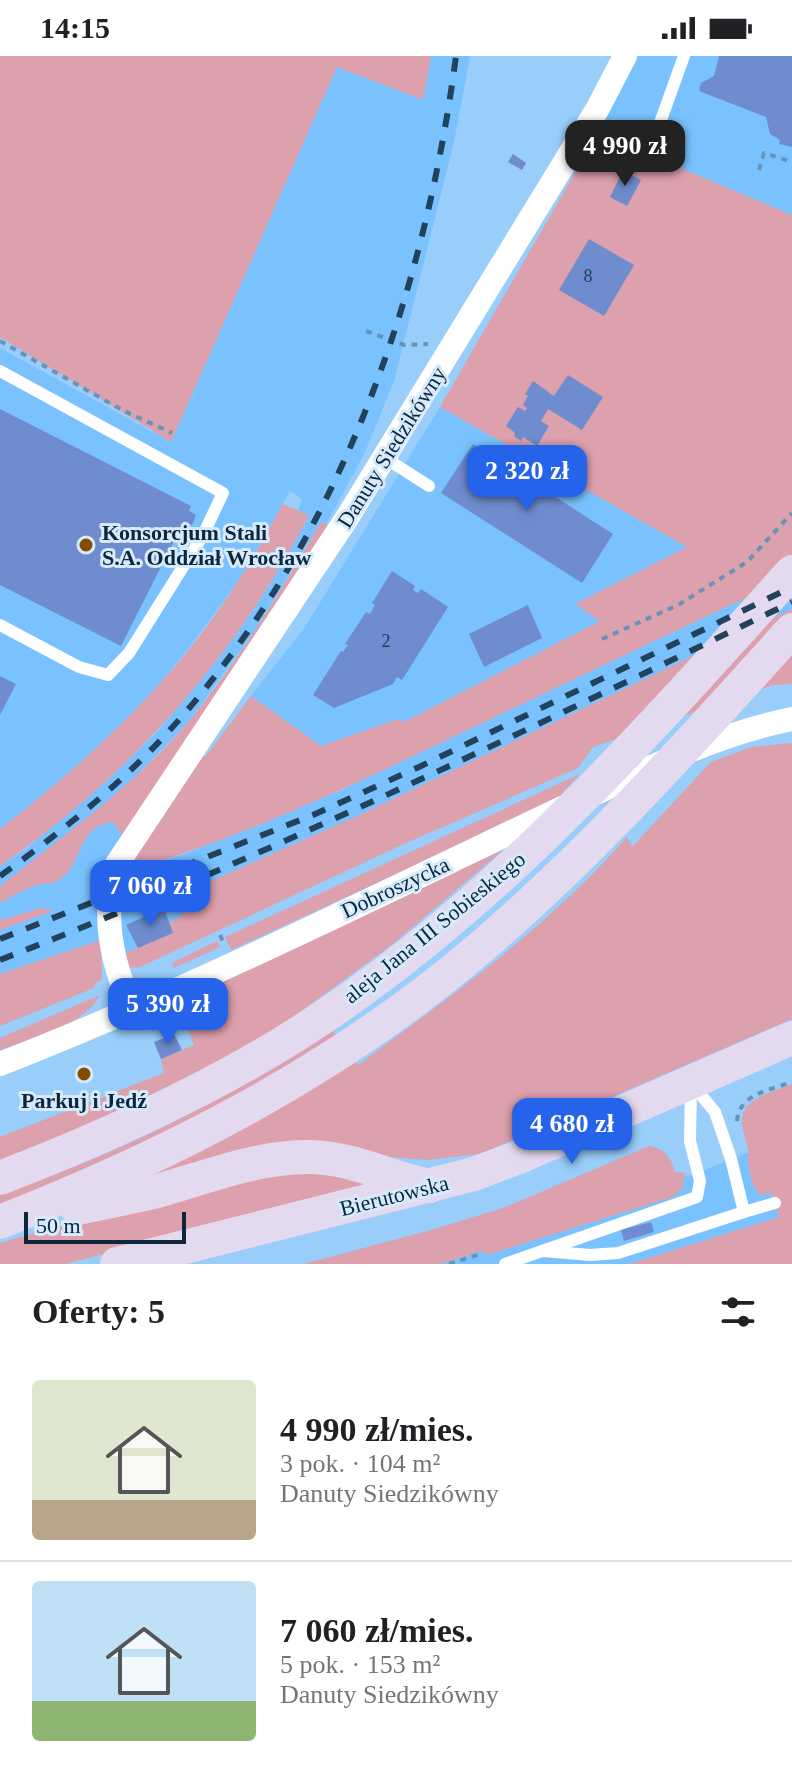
<!DOCTYPE html>
<html lang="pl">
<head>
<meta charset="utf-8">
<style>
	body { margin:0; font-family:"Times New Roman",serif; background:#f2f2f2; color:#202124; height:100vh; display:flex; flex-direction:column; font-size:30px; white-space:nowrap }
	* { box-sizing:border-box; margin:0 }
	p { font-size:26px; color:#757577 }
	.icon { flex:none; width:44px; height:44px; fill:none; stroke:currentColor; stroke-width:2; stroke-linecap:round; stroke-linejoin:round }
	.map { position:relative; height:1208px; overflow:hidden }
	.sheet { display:flex; flex-direction:column; background:#fff; flex:1 }
	.sheet>* { flex:none }
	.scale { position:absolute; left:24px; bottom:20px; width:162px; box-sizing:border-box; padding-left:8px; border:4px solid #0c273d; border-top:0; font-size:22px; line-height:28px; white-space:nowrap; color:#0c273d; -webkit-text-stroke:6px #d6eafb; paint-order:stroke }
	.price { position:absolute; translate:-50% -68px; padding:0 18px; border-radius:16px; background:#2563eb; color:#fff; font-size:26px; line-height:52px; filter:drop-shadow(0 2px 4px #0008) }
	.price::after { content:''; position:absolute; left:50%; top:48px; width:24px; height:18px; margin-left:-12px; background:inherit; clip-path:polygon(0 0,100% 0,50% 100%) }
	.price.active { background:#222; color:#fff }
	ul { padding:0; list-style:none }
	li { display:flex; align-items:center; gap:24px; height:200px; padding:0 32px }
	li+li { border-top:2px solid #e0e0e0 }
	li span { display:grid; place-items:center; flex:none; width:224px; height:160px; border-radius:8px; color:#555 }
	li>.icon { margin-inline-start:auto }
	span .icon { width:96px; height:96px; fill:#fffc; stroke-width:1 }
	li b { font-size:34px }
	h2 { display:flex; justify-content:space-between; align-items:center; height:96px; padding:0 32px; font-size:34px }
	.status { display:flex; justify-content:space-between; align-items:center; height:56px; padding:0 40px; background:#fff; direction:ltr }
	.status svg { height:22px; fill:currentColor }
	.map>svg:first-child { display:block }
	.built { fill:#79c2ff }
	.green { fill:#dda0ad }
	.building { fill:#6e8cce }
	.lines { fill:none; stroke-linecap:round; stroke-linejoin:round }
	.path { stroke:#6893b8; stroke-width:4; stroke-dasharray:6 6; stroke-linecap:butt }
	.lane { stroke:#fff; stroke-width:12 }
	.street { stroke:#fff; stroke-width:24 }
	.secondary { stroke:#e4daf0; stroke-width:34 }
	.rail { stroke:#22415a; stroke-width:6; stroke-dasharray:14 14; stroke-linecap:butt }
	.poi-dot { fill:#854d00; stroke:#d6eafb; stroke-width:3 }
	.labels { text-anchor:middle; stroke-width:6; stroke-linejoin:round; paint-order:stroke }
	.number-label { font-size:18px; fill:#244061 }
	.street-label { font-size:22px; fill:#0c273d; stroke:#d6eafb }
	.poi-label { font-size:22px; font-weight:bold; fill:#0c273d; stroke:#d6eafb; text-anchor:start }
</style>
</head>
<body>
<div class="status"><b>14:15</b><svg viewBox="0 0 49 12"><path d="M0 12V9h3v3zM5 12V6h3v6zM10 12V3h3v9zM15 12V0h3v12zM26 1h20v11H26zM47 4h2v5h-2z"/></svg></div>
<div class="map">
<svg width="792" height="1208" viewBox="0 0 792 1208">
	<rect width="100%" height="100%" fill="#99cdfa"/>
	<!-- built -->
	<g class="built">
		<polygon points="431,0 470,0 454,86 394,325 365,396 326,469 321,466 256,573 189,665 143,713 108,745 125,779 101,884 0,918 0,810 26,793 109,723 158,675 218,603 259,545 309,460 298,455 302,443 290,435 240,523 187,594 149,641 59,728 0,773 0,292 171,386 337,10 423,44"/>
		<polygon points="636,0 792,0 792,159 598,77"/>
		<polygon points="440,351 688,491 575,548 600,565 404,666 398,663 321,691 251,640 305,571"/>
		<polygon points="792,520 792,553 357,760 204,828 183,859 169,867 173,877 123,898 119,884 120,843 125,815 180,800 344,733 668,576"/>
		<polygon points="792,1078 792,1208 375,1208 698,1117"/>
	</g>
	<!-- green -->
	<g class="green">
		<polygon points="0,0 431,0 423,44 337,11 171,386 0,281"/>
		<path d="M598,77L792,159V520C684,571 576,622 468,674C356,727 245,782 125,815L202,700H206L251,640L321,690L398,663L404,666L600,565L575,548L687,491L440,351Z"/>
		<path d="M283,448L309,459C237,599 129,721 0,810V773C93,701 177,622 240,522C256,498 269,472 283,448Z"/>
		<path d="M321,466L331,471L125,779H122L113,766C75,771 84,808 59,824C53,828 42,827 34,830C23,834 11,841 0,847V830C65,778 135,729 189,665C239,604 281,535 321,466Z"/>
		<polygon points="792,553 792,628 773,629 593,691 578,712 406,787 140,911 129,912 123,898 173,877 169,867 183,859 185,848 204,828 357,760"/>
		<path d="M792,687V963L480,1098L427,1104L341,1097L156,1119L157,1116L354,1005L358,1009C453,939 549,870 627,781L632,791L711,706L751,691Z"/>
		<polygon points="580,718 555,745 231,894 225,881"/>
		<polygon points="503,794 394,887 281,970 173,1033 0,1109 0,1081 164,1017 161,1003 194,989 182,956 182,943"/>
		<polygon points="41,852 53,855 0,874 0,864"/>
		<polygon points="101,884 102,924 95,927 94,932 0,970 0,918"/>
		<polygon points="217,885 220,891 174,912 172,907"/>
		<path d="M100,939C84,970 32,982 0,994V982Z"/>
		<path d="M331,973L336,979L198,1064L0,1150V1139C66,1115 131,1089 193,1056C241,1031 286,1001 331,973Z"/>
		<path d="M792,1028V1208H629L779,1161L771,1137L760,1139C750,1128 748,1111 748,1098C749,1090 744,1081 743,1073C736,1043 770,1037 792,1028Z"/>
		<path d="M649,1090C665,1093 671,1101 675,1116L685,1117L682,1133L673,1141L487,1199L482,1195L440,1208H304L431,1174L503,1152Z"/>
		<polygon points="303,1110 379,1127 65,1208 0,1208 0,1187 100,1157"/>
	</g>
	<!-- building -->
	<g class="building">
		<polygon points="719,0 792,0 792,91 779,88 780,84 770,78 766,61 699,35 701,27 714,20"/>
		<polygon points="513,98 526,107 522,114 508,106"/>
		<polygon points="623,115 641,124 627,150 610,141"/>
		<polygon points="589,183 634,209 604,260 559,234"/>
		<polygon points="568,319 603,341 582,374 548,353 541,365 549,370 537,390 523,381 521,385 514,380 515,377 506,370 518,351 525,355 527,352 523,349 528,340 525,338 533,325 554,340"/>
		<polygon points="0,353 191,450 189,455 196,459 192,469 184,465 121,590 0,529"/>
		<polygon points="473,388 613,478 582,527 441,437"/>
		<polygon points="392,515 415,530 413,534 418,537 421,533 448,551 402,624 397,621 393,628 334,652 313,639 341,595 343,596 348,589 345,588 366,556 370,558 375,549 372,547"/>
		<polygon points="528,549 542,582 484,611 469,578"/>
		<polygon points="0,620 16,628 0,659"/>
		<polygon points="164,852 173,877 138,892 126,869"/>
		<polygon points="174,978 182,994 161,1003 154,986"/>
		<polygon points="651,1166 654,1176 624,1185 621,1174"/>
	</g>
	<g class="lines">
		<!-- path -->
		<g class="path">
			<polyline points="759,114 764,97 792,106"/>
			<polyline points="366,275 404,289 428,288"/>
			<polyline points="0,285 124,355 172,377"/>
			<polyline points="602,583 678,549 747,506 792,457"/>
			<polyline points="220,879 224,888"/>
			<path d="M737,1065C739,1038 770,1034 792,1026"/>
			<polyline points="449,1208 480,1198"/>
		</g>
		<!-- lane -->
		<g class="lane">
			<polyline points="657,75 684,0"/>
			<polyline points="0,315 223,437 203,479 129,597 108,619 79,611 0,569"/>
			<polyline points="385,402 429,430"/>
			<polyline points="744,1156 775,1147"/>
			<polyline points="543,1195 590,1199 618,1197 744,1156 731,1103 715,1056 692,1028"/>
			<polyline points="505,1208 697,1141 700,1125 690,1085 691,1029"/>
		</g>
		<!-- street -->
		<g class="street">
			<path d="M596,737C659,707 722,677 792,663"/>
			<path d="M132,952C111,906 101,857 117,808L347,462L598,52L625,0"/>
			<path d="M0,1008C192,933 376,840 562,752"/>
		</g>
		<!-- secondary -->
		<g class="secondary">
			<path d="M0,1122C96,1085 190,1043 278,990C479,868 636,689 792,516"/>
			<path d="M77,1152C105,1146 134,1141 161,1134C210,1120 260,1100 311,1101C354,1102 389,1122 430,1130"/>
			<path d="M0,1166C169,1100 333,1016 473,898C589,800 690,687 792,574"/>
			<polyline points="117,1208 474,1118 519,1101 792,982"/>
		</g>
		<!-- rail -->
		<g class="rail">
			<path d="M0,820C60,777 119,730 169,675C337,490 424,244 456,0"/>
			<polyline points="0,883 313,759 419,711 792,531"/>
			<path d="M0,904C271,799 531,672 792,546"/>
		</g>
	</g>
	<!-- markers -->
	<g class="poi-dot">
		<circle cx="86" cy="489" r="8"/>
		<circle cx="84" cy="1018" r="8"/>
	</g>
	<g class="labels">
		<!-- number labels -->
		<g class="number-label">
			<text x="588" y="226">8</text>
			<text x="386" y="591">2</text>
		</g>
		<!-- street labels -->
		<g class="street-label">
			<text transform="translate(391 391) rotate(-58)" y="8">Danuty Siedzikówny</text>
			<text transform="translate(395 831) rotate(-25)" y="8">Dobroszycka</text>
			<text transform="translate(434 871) rotate(-39)" y="8">aleja Jana III Sobieskiego</text>
			<text transform="translate(394 1139) rotate(-14)" y="8">Bierutowska</text>
		</g>
		<!-- poi labels -->
		<g class="poi-label">
			<text x="102" y="484">Konsorcjum Stali<tspan x="102" dy="25">S.A. Oddział Wrocław</tspan></text>
			<text x="84" y="1052" text-anchor="middle">Parkuj i Jedź</text>
		</g>
	</g>
</svg>
<div class="scale">50 m</div>
<b class="price active" style="left:625px;top:132px">4 990 zł</b>
<b class="price" style="left:527px;top:457px">2 320 zł</b>
<b class="price" style="left:150px;top:872px">7 060 zł</b>
<b class="price" style="left:168px;top:990px">5 390 zł</b>
<b class="price" style="left:572px;top:1110px">4 680 zł</b>
</div>
<section class="sheet">
<h2>Oferty: 5<svg class="icon" aria-label="filters" viewBox="0 0 24 24"><path d="M4 7h16M4 17h16"/><circle cx="9" cy="7" r="2"/><circle cx="15" cy="17" r="2"/></svg></h2>
<ul>
<li><span style="background:linear-gradient(#dfe7d0 75%,#b9a48a 0)"><svg class="icon" aria-label="home" viewBox="0 0 24 24"><path d="M3 11l9-7 9 7M6 9v11h12V9"/></svg></span><div><b>4 990 zł/mies.</b><p>3 pok. · 104 m²</p><p>Danuty Siedzikówny</p></div></li>
<li><span style="background:linear-gradient(#bfe0f5 75%,#8fb573 0)"><svg class="icon" aria-label="home" viewBox="0 0 24 24"><path d="M3 11l9-7 9 7M6 9v11h12V9"/></svg></span><div><b>7 060 zł/mies.</b><p>5 pok. · 153 m²</p><p>Danuty Siedzikówny</p></div></li>
</ul>
</section>
</body>
</html>
